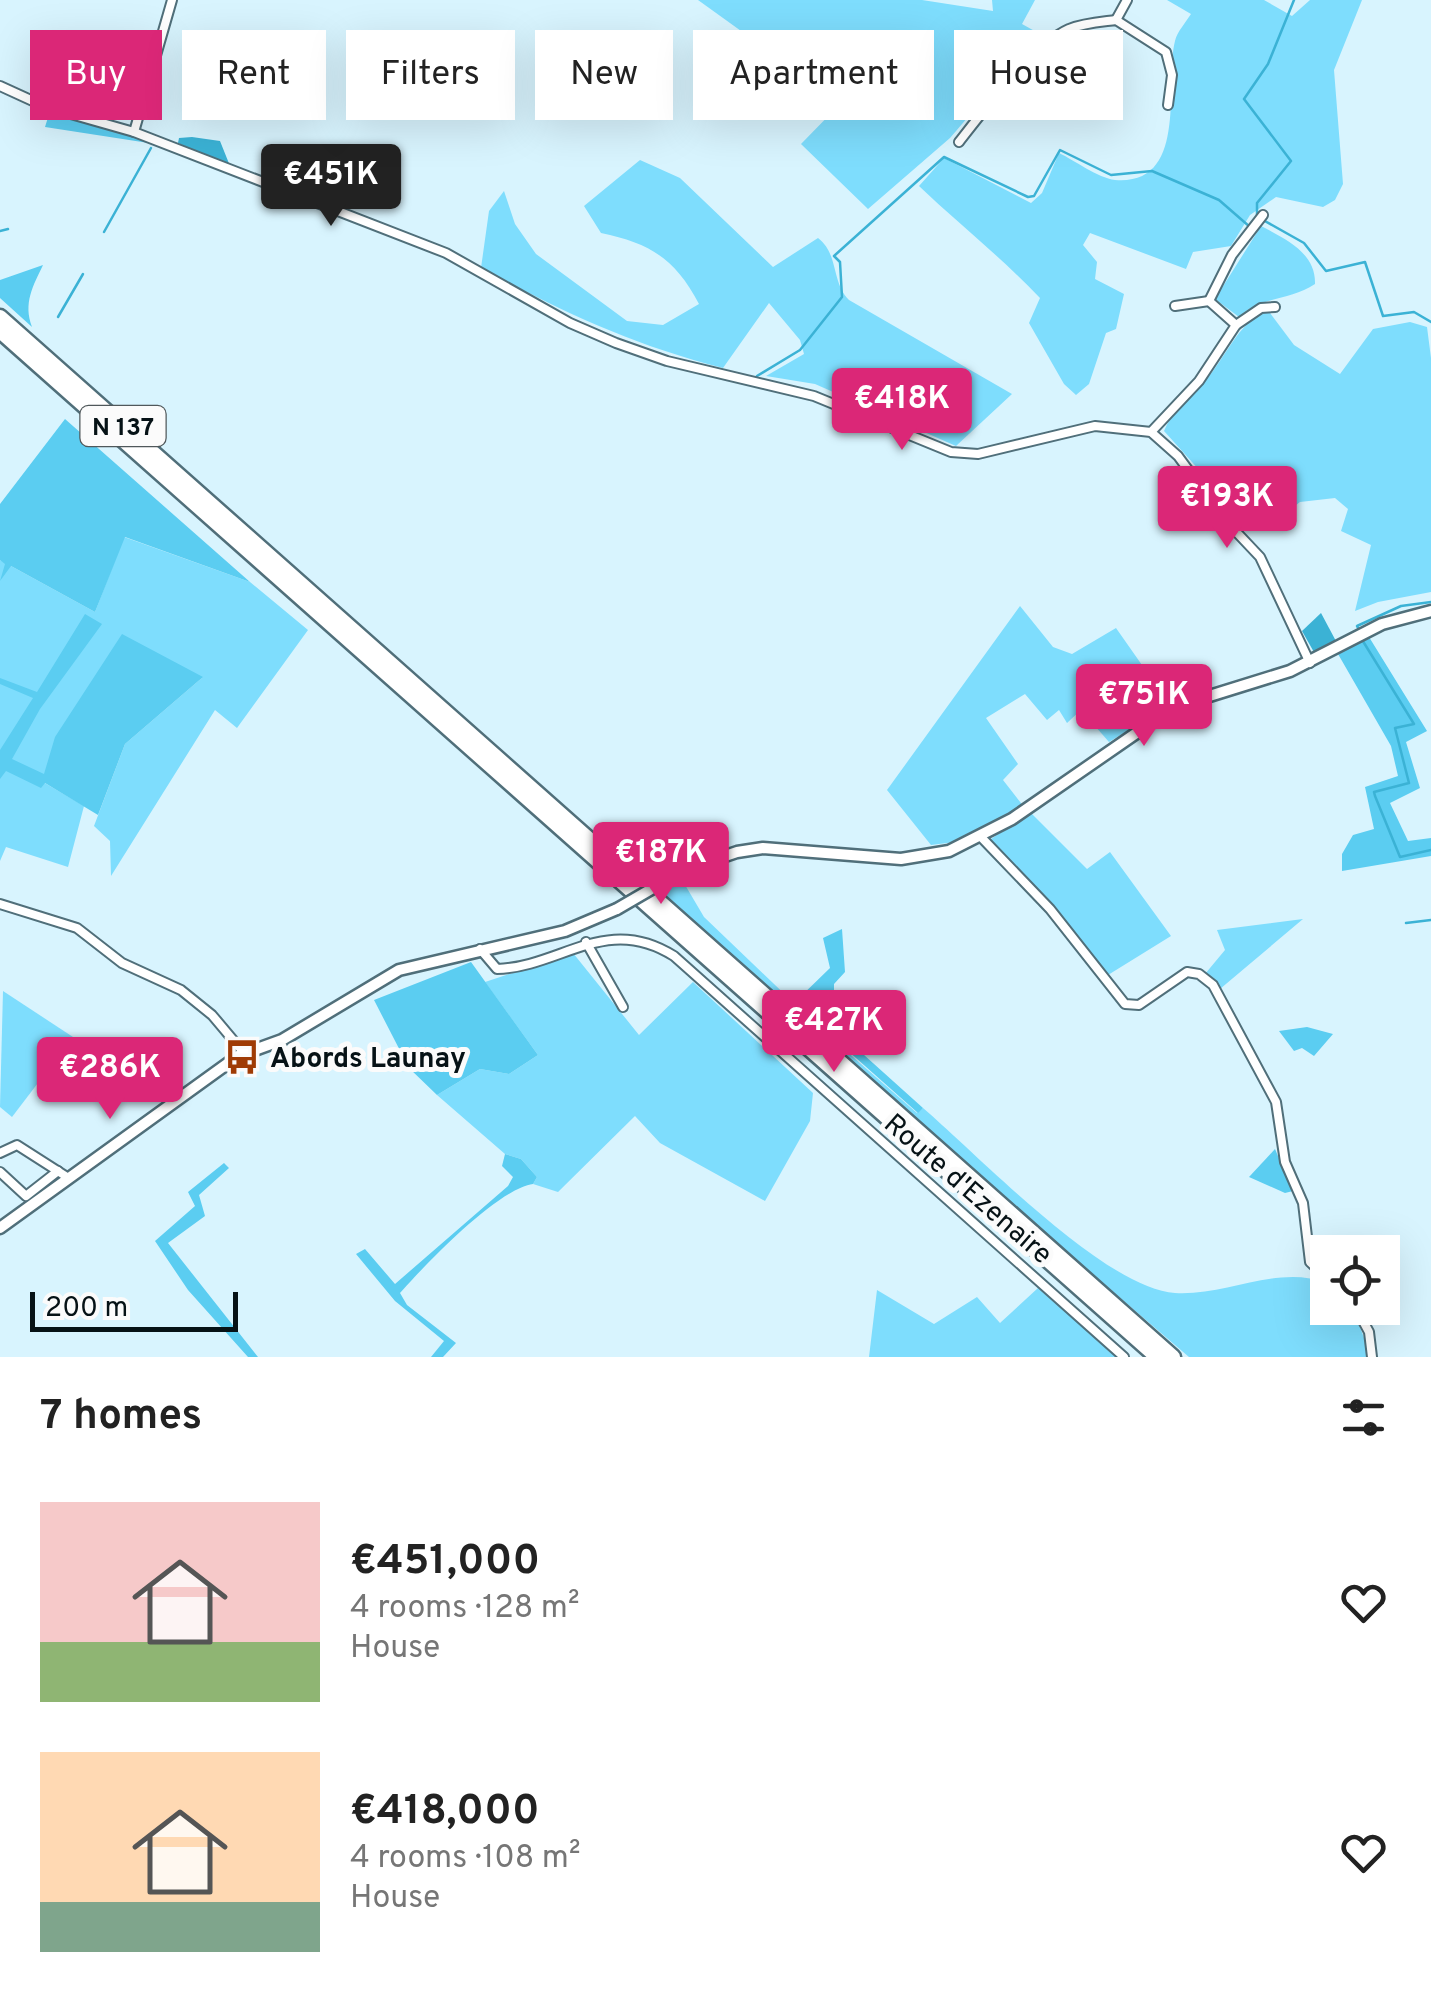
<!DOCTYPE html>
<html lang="en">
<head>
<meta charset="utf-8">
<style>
	body { margin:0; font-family:Overpass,sans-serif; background:#f6f6f6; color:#222; height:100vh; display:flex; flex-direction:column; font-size:38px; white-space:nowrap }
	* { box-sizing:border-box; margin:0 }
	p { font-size:32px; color:#767676 }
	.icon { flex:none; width:55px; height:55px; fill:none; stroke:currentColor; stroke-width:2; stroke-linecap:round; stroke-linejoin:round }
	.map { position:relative; height:1357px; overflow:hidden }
	.details { display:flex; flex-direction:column; background:#fff; flex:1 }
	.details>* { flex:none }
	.hud { position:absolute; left:30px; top:30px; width:1372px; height:90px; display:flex; gap:20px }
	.controls { position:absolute; left:1310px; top:1235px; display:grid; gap:20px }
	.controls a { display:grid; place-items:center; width:90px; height:90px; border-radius:0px; background:#fff; box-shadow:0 10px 40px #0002; font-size:50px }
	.scale { position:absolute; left:30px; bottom:25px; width:208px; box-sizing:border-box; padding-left:10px; border:5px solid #061216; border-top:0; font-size:28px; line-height:35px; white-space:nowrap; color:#061216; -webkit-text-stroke:8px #fbfbfb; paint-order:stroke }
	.price { position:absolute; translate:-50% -85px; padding:0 22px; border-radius:10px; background:#db2777; color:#fff; font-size:32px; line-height:65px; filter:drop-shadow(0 2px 5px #0008) }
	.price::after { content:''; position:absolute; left:50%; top:60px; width:30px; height:22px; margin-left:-15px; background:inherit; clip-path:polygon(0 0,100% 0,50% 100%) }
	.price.on { background:#222; color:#fff }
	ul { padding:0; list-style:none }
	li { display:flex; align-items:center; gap:30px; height:250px; padding:0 40px }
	li span { display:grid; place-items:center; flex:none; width:280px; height:200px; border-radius:0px; color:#555 }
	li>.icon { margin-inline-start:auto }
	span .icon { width:120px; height:120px; fill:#fffc; stroke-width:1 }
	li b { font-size:42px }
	h2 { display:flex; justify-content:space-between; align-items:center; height:120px; padding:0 40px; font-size:42px }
	.tag { padding:0 35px; border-radius:0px; background:#fff; box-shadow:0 10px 40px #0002; font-size:35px; line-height:90px }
	.tag.on { background:#db2777; color:#fff }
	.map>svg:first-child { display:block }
	.green { fill:#7eddfd }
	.forest { fill:#5bcdf1 }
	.water { fill:#3bb2d5 }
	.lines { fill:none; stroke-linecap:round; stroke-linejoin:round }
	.stream { stroke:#3bb2d5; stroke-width:2.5 }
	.minor-casing { stroke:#506f7a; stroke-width:12 }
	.tertiary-casing { stroke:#506f7a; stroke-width:15 }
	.trunk-casing { stroke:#506f7a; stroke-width:19 }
	.minor { stroke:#fff; stroke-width:8 }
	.tertiary { stroke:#fff; stroke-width:10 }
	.trunk { stroke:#fff; stroke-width:14 }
	.tertiary-bridge-casing { stroke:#506f7a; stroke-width:15; stroke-linecap:butt }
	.tertiary-bridge { stroke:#fff; stroke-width:10 }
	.labels { text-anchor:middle; stroke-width:10; stroke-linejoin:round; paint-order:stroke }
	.shield { fill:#fbfbfb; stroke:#50585b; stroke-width:2.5 }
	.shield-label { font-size:25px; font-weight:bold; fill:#061216 }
	.poi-label { font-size:28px; font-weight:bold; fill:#061216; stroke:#fbfbfb; text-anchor:start }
	.street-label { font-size:28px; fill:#061216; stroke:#fbfbfb }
</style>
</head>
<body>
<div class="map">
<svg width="1431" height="1357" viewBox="0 0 1431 1357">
	<rect width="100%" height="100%" fill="#d8f4fe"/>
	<!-- green -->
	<g class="green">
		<polygon points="698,0 922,0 993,11 992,0 1035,0 1022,24 1049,39 993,88 950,138 868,209 801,144 841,103"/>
		<path d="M1167,0H1264L1292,16L1310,0H1362L1334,70L1343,184L1335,200L1323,207L1276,197L1250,215L1231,246L1193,252L1186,269L1090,233L1083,245L1097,262L1095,279L1124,294L1116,329L1106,333L1089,384L1076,395L1064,384L1029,323L1040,298C1001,257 960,225 919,186L944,158L1031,203L1042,193L1059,153C1074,160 1098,178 1115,180C1190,186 1164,82 1175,41C1177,32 1186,22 1191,14Z"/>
		<path d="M640,160L680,178L773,267L818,238C839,254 831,282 849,300L1012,394L956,446L815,384L766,376L804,354L800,340L769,303L723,368C630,344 565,313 481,268L489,211L504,191L515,224L536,254L627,321L663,325L699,304C675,258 649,243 601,233L584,206Z"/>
		<path d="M1261,226C1286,239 1316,253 1315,284C1290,301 1260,296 1239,317L1215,299Z"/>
		<path d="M1267,309L1294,345L1340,374L1373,329L1410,322L1427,327L1431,358V592L1378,602L1355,611L1371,545L1341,531L1348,509L1335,498L1300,502L1273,523L1210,467L1201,472L1164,431C1172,411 1190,397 1205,381C1227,356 1235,327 1267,309Z"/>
		<polygon points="124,537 250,582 308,630 237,728 215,710 111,876 110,841 94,826 125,744 203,677 43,782 84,806 68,867 6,847 0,861 0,560 95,612"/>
		<polygon points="1020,606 1053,647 1072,654 1116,628 1170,705 1109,742 1081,710 1067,723 1059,710 1047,720 1025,694 986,718 1018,764 1003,780 1024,807 955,842 931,845 887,790"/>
		<polygon points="1030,812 1087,869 1110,852 1171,936 1108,975 1055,908 990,846 991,839"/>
		<path d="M681,878L704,917L820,1028L917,1113L923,1108C978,1155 1106,1289 1175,1293C1227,1296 1278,1264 1327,1283L1328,1308H1353L1371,1357H1189L993,1189L660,891Z"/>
		<polygon points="1303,919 1220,989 1205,974 1225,950 1217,930"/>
		<polygon points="573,953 639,1035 693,982 813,1093 810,1121 765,1201 660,1143 635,1116 558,1192 533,1184 537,1177 521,1159 505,1154 437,1095 480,1069 509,1074 538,1055 485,982"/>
		<polygon points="3,991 73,1037 12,1117 0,1107"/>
		<polygon points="1038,1288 1117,1357 869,1357 877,1290 934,1324 977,1297 1000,1323"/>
	</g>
	<!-- forest -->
	<g class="forest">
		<polygon points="50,111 155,144 45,127"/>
		<path d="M43,265C33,286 23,303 32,327L0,298V280Z"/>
		<polygon points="65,419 250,582 125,537 95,612 11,566 0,581 5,564 0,560 0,504"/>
		<polygon points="85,614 102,624 40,709 12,759 44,774 55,737 122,634 203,677 125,744 98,815 45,783 41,788 6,771 0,779 0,750 33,698 0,684 0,678 37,692"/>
		<polygon points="1369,637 1427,731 1406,742 1420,788 1390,803 1408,841 1431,838 1431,856 1342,871 1342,854 1353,835 1374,829 1365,787 1398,776 1391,746 1338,654"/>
		<polygon points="842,929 845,972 834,984 834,1028 923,1108 918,1113 794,1003 830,968 823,938"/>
		<polygon points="471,962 538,1055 509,1074 480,1069 437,1095 409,1068 374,1000"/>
		<polygon points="1307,1027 1333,1034 1314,1056 1302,1048 1294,1051 1279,1031"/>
		<polygon points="1275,1149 1293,1191 1285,1193 1249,1177"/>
		<path d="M505,1154L521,1159L537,1177L533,1184C497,1189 425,1265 400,1293L407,1305L456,1343L443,1357H431L444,1341L395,1301L356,1254L365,1249L395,1284L508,1186L513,1177L502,1166Z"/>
		<polygon points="224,1163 229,1168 199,1195 205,1216 168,1243 258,1357 248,1357 188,1290 155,1241 195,1206 188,1192"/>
	</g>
	<!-- water -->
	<g class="water">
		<polygon points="192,137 220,141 230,166 178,143 179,138"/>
		<polygon points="1321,613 1337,643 1315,654 1302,631"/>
	</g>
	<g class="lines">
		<!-- stream -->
		<g class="stream">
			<polyline points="1257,215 1257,203 1291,161 1244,99 1268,64 1294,0"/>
			<polyline points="1263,220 1304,243 1326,271 1365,262 1383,316 1414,312 1431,322"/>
			<polyline points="0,231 8,229"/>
			<polyline points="104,232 151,148"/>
			<polyline points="58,317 83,274"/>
			<polyline points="757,376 800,350 842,297 840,262 834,256 944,157 1028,197 1034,196 1060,150 1111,175 1152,171 1219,200 1250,227"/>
			<polyline points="1359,630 1357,626 1401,606 1431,602"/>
			<polyline points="1361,638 1414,724 1395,728 1409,783 1374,792 1375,796 1400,857 1431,850"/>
			<polyline points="1406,923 1431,920"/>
		</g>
		<defs>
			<g id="minor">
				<polyline points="1116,20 1127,0"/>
				<polyline points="0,86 46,107 134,132 446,253 570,323 616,343 667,361 814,396 951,452 978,454 1095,426 1151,432 1178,456 1225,520 1260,557 1310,663"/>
				<polyline points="134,132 172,0"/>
				<path d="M959,142C984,110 1033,45 1069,29C1084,23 1101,22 1116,20L1166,52L1172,75L1168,105"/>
				<polyline points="1209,301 1232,255 1263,215"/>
				<polyline points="1175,306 1209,301"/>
				<polyline points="1236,325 1261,308 1275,307"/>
				<polyline points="1151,432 1199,381 1236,325 1209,301"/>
				<polyline points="981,837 1050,909 1125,1004 1139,1005 1187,972 1199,974 1213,985 1276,1102 1285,1162 1303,1203 1310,1262 1328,1279"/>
				<polyline points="0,904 77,928 122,963 181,990 212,1015 244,1053"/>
				<polyline points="586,942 623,1007"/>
				<path d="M480,949L497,969C561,967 606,913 674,956L1124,1357"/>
				<polyline points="0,1153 17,1145 67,1177"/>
				<polyline points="0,1172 26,1196 58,1171"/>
				<polyline points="1356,1308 1369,1332 1372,1357"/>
			</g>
			<g id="tertiary">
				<polyline points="684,870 737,852 763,848 901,859 949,851 1012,819 1174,707 1290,671 1382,624 1431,611"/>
				<polyline points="0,1228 238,1056 282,1040 399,970 565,931 617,909"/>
			</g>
			<g id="trunk">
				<polyline points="0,317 1173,1357"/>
				<polyline points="0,331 1157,1357"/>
			</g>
		</defs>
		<!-- minor casing -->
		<use href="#minor" class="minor-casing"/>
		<!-- tertiary casing -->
		<use href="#tertiary" class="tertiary-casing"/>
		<!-- trunk casing -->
		<use href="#trunk" class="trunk-casing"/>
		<!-- minor -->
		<use href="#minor" class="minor"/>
		<!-- tertiary -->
		<use href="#tertiary" class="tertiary"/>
		<!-- trunk -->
		<use href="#trunk" class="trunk"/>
		<defs>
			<polyline id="tertiary-bridge" points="617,909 684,870"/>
		</defs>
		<!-- tertiary-bridge casing -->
		<use href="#tertiary-bridge" class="tertiary-bridge-casing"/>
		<!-- tertiary-bridge -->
		<use href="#tertiary-bridge" class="tertiary-bridge"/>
	</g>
	<!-- icons -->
	<defs>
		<symbol id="bus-bare" viewBox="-9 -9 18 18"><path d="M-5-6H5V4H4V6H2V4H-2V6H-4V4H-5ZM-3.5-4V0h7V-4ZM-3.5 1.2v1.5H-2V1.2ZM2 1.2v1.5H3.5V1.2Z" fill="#9f3b05" stroke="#fbfbfb" stroke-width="2.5" paint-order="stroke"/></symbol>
	</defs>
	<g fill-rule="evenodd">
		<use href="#bus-bare" x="217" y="1032" width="50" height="50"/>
	</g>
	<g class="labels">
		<!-- shield labels -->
		<rect class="shield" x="80.5" y="406" width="85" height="40" rx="8"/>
		<g class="shield-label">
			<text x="123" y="435">N 137</text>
		</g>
		<!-- poi labels -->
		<g class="poi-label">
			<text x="270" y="1067">Abords Launay</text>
		</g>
		<!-- street labels -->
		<g class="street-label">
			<text transform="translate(969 1188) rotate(41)" y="10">Route d'Ezenaire</text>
		</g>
	</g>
</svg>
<div class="controls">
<a><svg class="icon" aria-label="locate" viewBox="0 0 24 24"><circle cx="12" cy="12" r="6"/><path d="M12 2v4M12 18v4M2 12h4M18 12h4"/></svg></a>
</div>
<div class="scale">200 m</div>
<b class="price on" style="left:331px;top:229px">€451K</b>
<b class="price" style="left:902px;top:453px">€418K</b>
<b class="price" style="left:1227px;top:551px">€193K</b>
<b class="price" style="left:1144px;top:749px">€751K</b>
<b class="price" style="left:661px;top:907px">€187K</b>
<b class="price" style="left:834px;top:1075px">€427K</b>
<b class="price" style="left:110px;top:1122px">€286K</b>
<div class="hud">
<a class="tag on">Buy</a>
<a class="tag">Rent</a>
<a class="tag">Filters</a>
<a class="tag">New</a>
<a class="tag">Apartment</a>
<a class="tag">House</a>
</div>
</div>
<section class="details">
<h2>7 homes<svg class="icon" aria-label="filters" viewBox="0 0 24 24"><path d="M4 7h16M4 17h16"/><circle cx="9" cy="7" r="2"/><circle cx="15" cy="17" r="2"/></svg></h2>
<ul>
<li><span style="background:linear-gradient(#f6c9c9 70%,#8fb573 0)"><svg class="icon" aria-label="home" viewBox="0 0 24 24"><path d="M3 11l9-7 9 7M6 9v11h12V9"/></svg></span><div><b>€451,000</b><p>4 rooms · 128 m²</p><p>House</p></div><svg class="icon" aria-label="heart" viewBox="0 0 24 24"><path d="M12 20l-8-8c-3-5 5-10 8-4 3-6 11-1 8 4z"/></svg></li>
<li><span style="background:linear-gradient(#ffd9b3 75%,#7fa58c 0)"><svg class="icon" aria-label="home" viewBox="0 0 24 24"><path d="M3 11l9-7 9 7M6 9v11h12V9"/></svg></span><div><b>€418,000</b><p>4 rooms · 108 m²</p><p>House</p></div><svg class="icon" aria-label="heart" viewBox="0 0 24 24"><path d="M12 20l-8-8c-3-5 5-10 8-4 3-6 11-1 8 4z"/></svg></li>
</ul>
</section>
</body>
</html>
